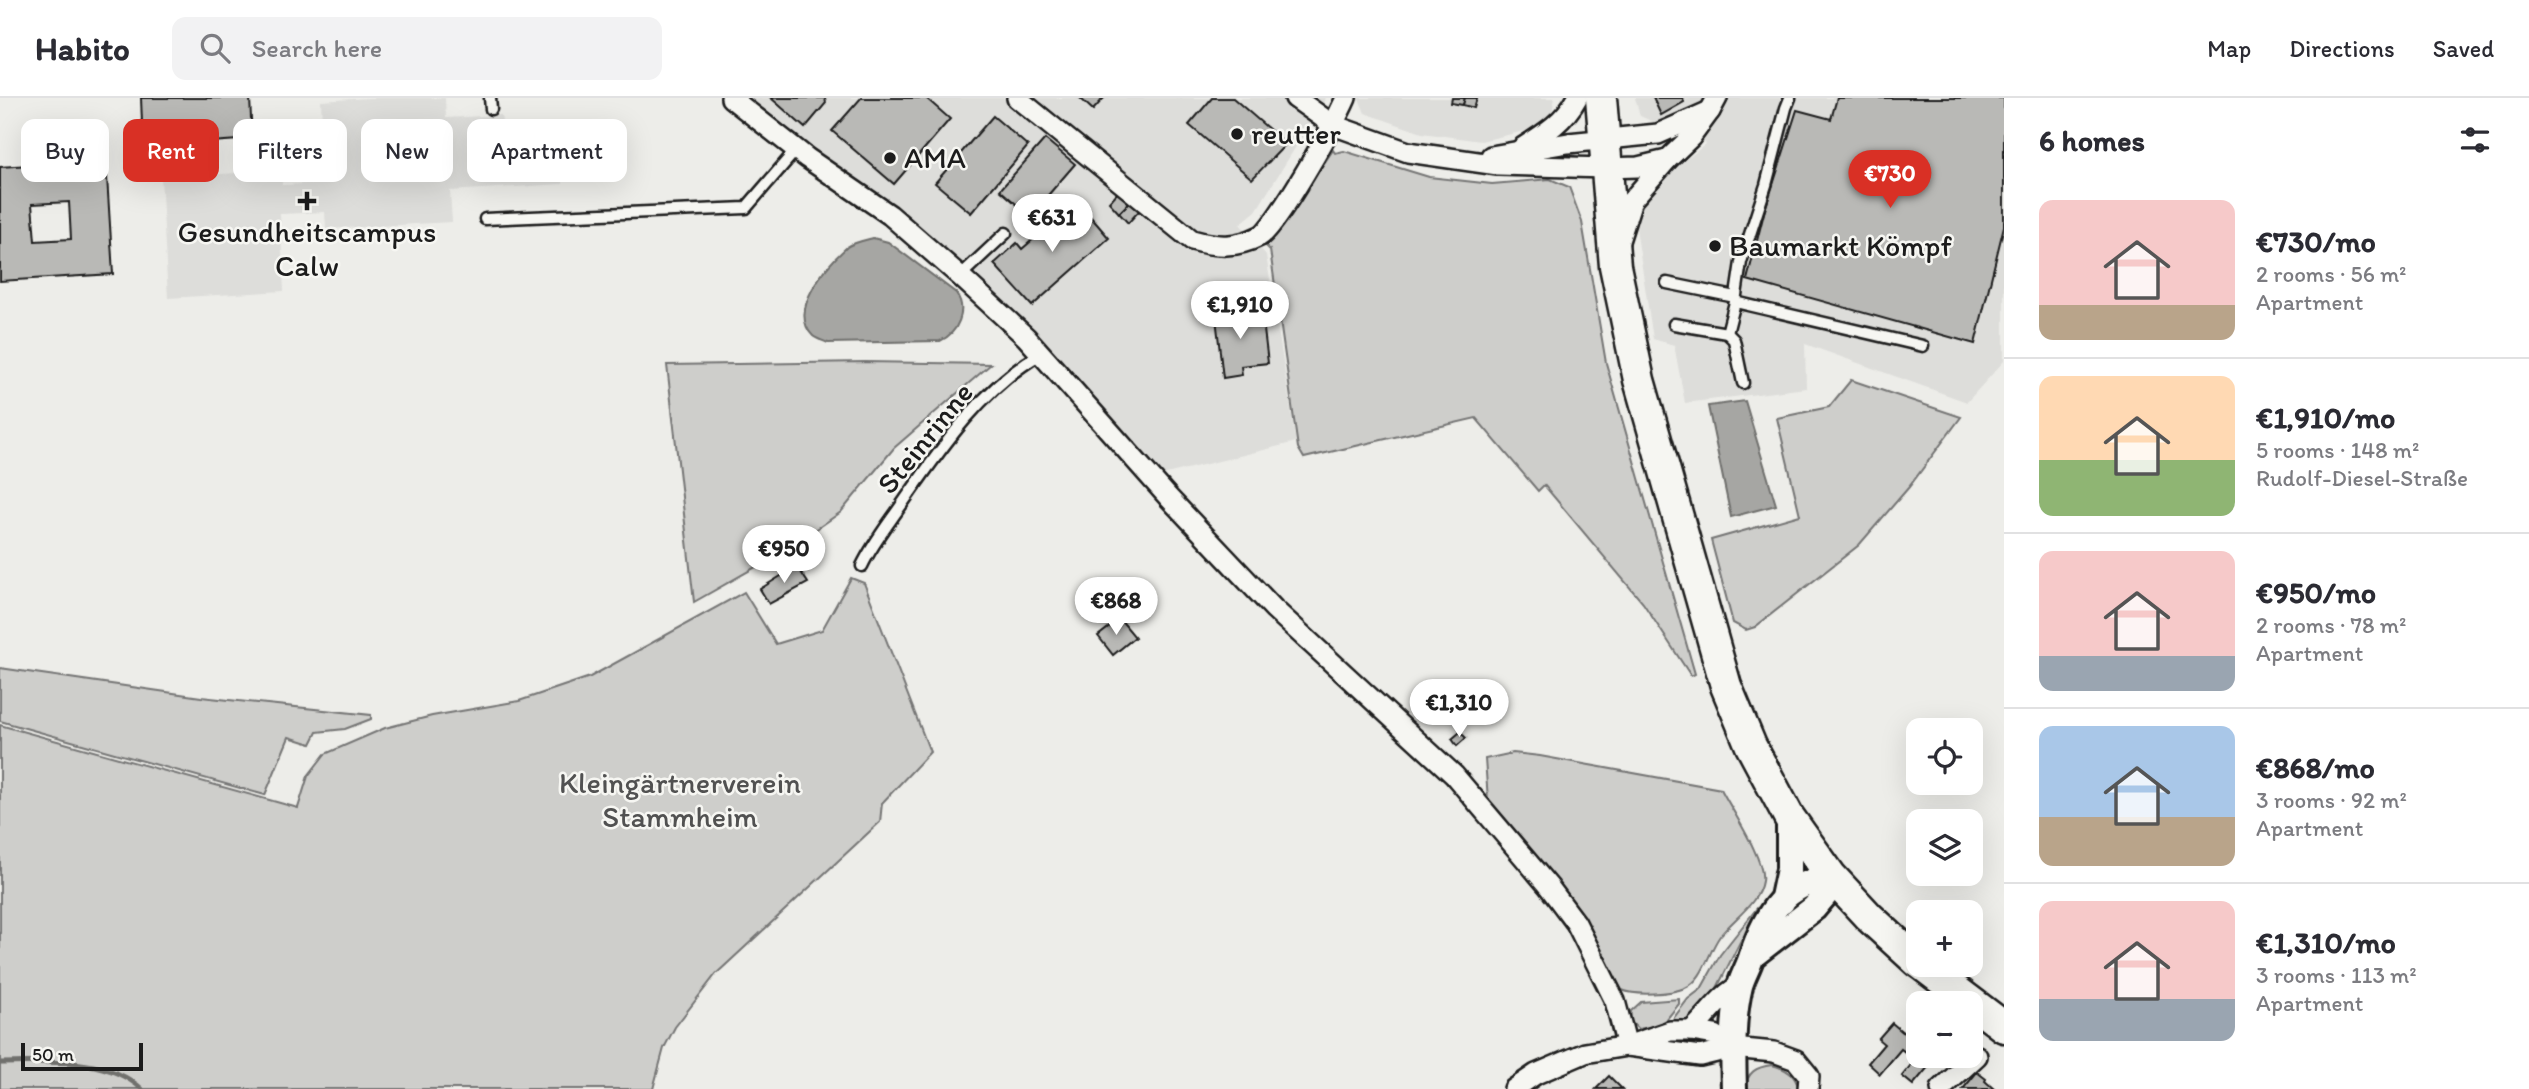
<!DOCTYPE html>
<html lang="en">
<head>
<meta charset="utf-8">
<style>
	body { margin:0; font-family:Itim,sans-serif; background:#f2f2f3; color:#2b2b33; height:100vh; display:flex; flex-direction:column; font-size:26px; white-space:nowrap }
	* { box-sizing:border-box; margin:0 }
	p { font-size:23px; color:#7c7c81 }
	.icon { flex:none; width:38px; height:38px; fill:none; stroke:currentColor; stroke-width:2; stroke-linecap:round; stroke-linejoin:round }
	.map { position:relative; flex:1; overflow:hidden }
	.details { display:flex; flex-direction:column; background:#fff; width:525px }
	.details>* { flex:none }
	.hud { position:absolute; left:21px; top:21px; width:665px; height:63px; display:flex; gap:14px }
	.buttons { position:absolute; left:1906px; top:620px; display:grid; gap:14px }
	.buttons a { display:grid; place-items:center; width:77px; height:77px; border-radius:14px; background:#fff; box-shadow:0 7px 28px #0002; font-size:35px }
	.scale { position:absolute; left:21px; bottom:18px; width:122px; box-sizing:border-box; padding-left:7px; border:4px solid #1c1c1c; border-top:0; font-size:19px; line-height:24px; white-space:nowrap; color:#1c1c1c; -webkit-text-stroke:5px #f6f6f2; paint-order:stroke }
	.price { position:absolute; translate:-50% -60px; padding:0 16px; border-radius:24px; background:#fff; color:#222; font-size:23px; line-height:46px; filter:drop-shadow(0 2px 4px #0008) }
	.price::after { content:''; position:absolute; left:50%; top:42px; width:21px; height:16px; margin-left:-10px; background:inherit; clip-path:polygon(0 0,100% 0,50% 100%) }
	.price.on { background:#d93025; color:#fff }
	ul { padding:0; list-style:none }
	li { display:flex; align-items:center; gap:21px; height:175px; padding:0 35px }
	li+li { border-top:2px solid #e1e1e2 }
	li span { display:grid; place-items:center; flex:none; width:196px; height:140px; border-radius:14px; color:#555 }
	li>.icon { margin-inline-start:auto }
	span .icon { width:84px; height:84px; fill:#fffc; stroke-width:1 }
	li b { font-size:30px }
	h2 { display:flex; justify-content:space-between; align-items:center; height:84px; padding:0 35px; font-size:30px }
	.tag { padding:0 24px; border-radius:14px; background:#fff; box-shadow:0 7px 28px #0002; font-size:24px; line-height:63px }
	.tag.on { background:#d93025; color:#fff }
	header { display:flex; align-items:center; gap:42px; box-sizing:border-box; height:98px; padding:0 35px; background:#fff; border-bottom:2px solid #e1e1e2 }
	header strong { font-size:33px }
	nav { display:flex; gap:38px; margin-inline-start:auto; font-size:24px }
	.search { width:490px; height:63px; background:#f2f2f3; display:flex; align-items:center; gap:18px; box-sizing:border-box; padding:0 24px; border-radius:14px; color:#7c7c81; font-size:26px }
	main { display:flex; flex:1; min-height:0 }
	.map>svg:first-child { display:block }
	.built { fill:#ddddda }
	.green { fill:#cececb; stroke:#757574; stroke-width:2 }
	.water { fill:#a6a6a3; stroke:#6f6f6d; stroke-width:2 }
	.lines { fill:none; stroke-linecap:round; stroke-linejoin:round }
	.stream { stroke:#6f6f6d; stroke-width:5 }
	.building { fill:#b9b9b6; stroke:#1c1c1c; stroke-width:2; fill-rule:evenodd }
	.service-casing { stroke:#1c1c1c; stroke-width:15 }
	.minor-casing { stroke:#1c1c1c; stroke-width:24 }
	.tertiary-casing { stroke:#1c1c1c; stroke-width:30 }
	.primary-casing { stroke:#1c1c1c; stroke-width:35 }
	.service { stroke:#f6f6f2; stroke-width:10 }
	.minor { stroke:#f6f6f2; stroke-width:19 }
	.tertiary { stroke:#f6f6f2; stroke-width:24 }
	.primary { stroke:#f6f6f2; stroke-width:30 }
	.poi-dot { fill:#1c1c1c; stroke:#f6f6f2; stroke-width:2.5 }
	.labels { text-anchor:middle; stroke-width:5; stroke-linejoin:round; paint-order:stroke }
	.poi-label { font-size:30px; fill:#1c1c1c; stroke:#f6f6f2; text-anchor:start }
	.street-label { font-size:30px; fill:#1c1c1c; stroke:#f6f6f2 }
	.park-label { font-size:30px; fill:#515151; stroke:#f6f6f2 }
</style>
</head>
<body>
<header>
<strong>Habito</strong>
<div class="search"><svg class="icon" aria-label="search" viewBox="0 0 24 24"><circle cx="10" cy="10" r="6"/><path d="M15 15l6 6"/></svg>Search here</div>
<nav><a>Map</a><a>Directions</a><a>Saved</a></nav>
</header>
<main>
<div class="map">
<svg width="2004" height="991" viewBox="0 0 2004 991">
	<rect width="100%" height="100%" fill="#edede9"/>
	<filter id="ink" filterUnits="userSpaceOnUse"><feTurbulence type="fractalNoise" baseFrequency=".0143" numOctaves="2"/><feDisplacementMap in="SourceGraphic" scale="14" xChannelSelector="R" yChannelSelector="G"/><feConvolveMatrix kernelMatrix="1 2 1 2 8 2 1 2 1" color-interpolation-filters="sRGB"/></filter>
	<g filter="url(#ink)">
		<!-- built -->
		<g class="built">
			<polygon points="369,0 445,0 446,20 501,17 503,31 541,29 542,60 562,59 563,86 450,93 452,124 326,131 325,114 280,116 284,193 168,200 161,79 281,73 282,87 325,85 321,3"/>
			<polygon points="745,0 1326,0 1256,113 1240,126 1266,157 1296,344 1162,377 1051,254"/>
			<polygon points="1353,0 1555,0 1552,14 1529,32 1481,43 1422,35 1365,15 1360,3"/>
			<polygon points="1635,0 2004,0 2004,263 1967,304 1805,246 1806,290 1685,305 1674,247 1653,241 1636,130 1649,90 1706,46 1678,19 1658,26 1640,18"/>
		</g>
		<!-- green -->
		<g class="green">
			<polygon points="1333,52 1335,55 1344,53 1429,79 1492,86 1550,81 1569,89 1582,124 1606,265 1695,576 1691,578 1643,505 1544,387 1538,393 1476,320 1304,360 1298,350 1270,152 1263,145 1284,124"/>
			<polygon points="865,264 991,266 894,350 841,414 791,449 694,504 667,267"/>
			<polygon points="1851,282 1961,319 1909,389 1859,447 1755,529 1746,532 1733,525 1711,442 1800,417 1777,320 1829,309"/>
			<polygon points="851,480 864,485 930,654 882,705 880,724 716,876 675,929 664,950 653,991 0,991 0,627 298,710 308,678 325,656 385,630 432,618 519,603 590,579 744,494 776,546 822,532"/>
			<polygon points="0,570 201,599 371,617 371,621 345,631 317,634 311,646 289,639 265,697 0,623"/>
			<path d="M1513,655L1540,658L1721,691C1731,711 1766,763 1762,783C1759,805 1733,821 1720,838C1708,854 1704,882 1685,890C1670,896 1636,898 1622,892L1580,821L1488,702L1485,661Z"/>
			<polygon points="1757,810 1760,816 1740,844 1714,896 1687,925 1670,925 1688,901 1701,891 1720,857"/>
			<polygon points="1679,901 1679,906 1662,927 1638,931 1630,923 1631,913 1641,904"/>
			<path d="M1772,967C1787,971 1795,976 1799,991H1745C1747,974 1756,969 1772,967Z"/>
		</g>
		<!-- water -->
		<g class="water">
			<path d="M873,140L888,144L956,195C968,212 958,235 940,243L828,245C824,243 816,241 813,238C787,212 827,167 847,149C854,144 865,142 873,140Z"/>
			<polygon points="1745,303 1776,407 1731,419 1708,308"/>
		</g>
		<g class="lines">
			<!-- stream -->
			<path class="stream" d="M0,965C47,965 104,957 142,991"/>
		</g>
		<!-- building -->
		<g class="building">
			<polygon points="141,0 250,0 252,41 143,49"/>
			<polygon points="771,0 825,0 826,5 805,30"/>
			<polygon points="861,0 926,0 950,21 894,86 832,33"/>
			<polygon points="1080,0 1104,0 1093,12"/>
			<polygon points="1212,0 1233,0 1286,46 1252,81 1189,27"/>
			<polygon points="1452,0 1465,0 1463,7 1451,5"/>
			<polygon points="1465,0 1477,0 1474,10 1463,7"/>
			<polygon points="1653,0 1683,0 1684,4 1661,17"/>
			<polygon points="1837,0 2004,0 2004,128 1975,246 1747,182 1764,115 1797,12 1831,21"/>
			<polygon points="993,18 1028,48 971,115 935,85"/>
			<polygon points="1045,41 1075,66 1030,118 1000,92"/>
			<path d="M106,62L113,176L0,183V69ZM69,104L71,141L35,143L32,106Z"/>
			<polygon points="1119,93 1130,104 1119,115 1109,104"/>
			<polygon points="1077,103 1109,140 1032,208 994,166 1017,145 1022,151"/>
			<polygon points="1130,104 1139,113 1128,125 1119,115"/>
			<polygon points="1233,209 1235,219 1262,215 1268,265 1241,268 1242,277 1223,280 1215,211"/>
			<polygon points="797,468 808,485 769,506 760,491"/>
			<polygon points="1120,521 1135,539 1113,557 1098,538"/>
			<polygon points="1460,634 1466,640 1457,648 1452,641"/>
			<polygon points="1892,925 1918,947 1918,957 1931,957 1935,961 1913,987 1902,978 1915,962 1901,951 1880,976 1868,965 1884,946 1878,941"/>
			<polygon points="1977,974 1986,981 1985,983 1994,991 1963,991"/>
			<polygon points="1609,978 1622,991 1596,991"/>
		</g>
		<g class="lines">
			<defs>
				<g id="service">
					<polyline points="490,0 491,11"/>
					<polyline points="485,121 746,110 796,52"/>
					<polyline points="960,178 1006,135"/>
					<polyline points="1667,185 1735,199"/>
					<polyline points="1735,204 1741,164 1766,87 1786,10 1790,0"/>
					<polyline points="1674,226 1727,235 1735,204 1923,248"/>
					<polyline points="1727,235 1734,242 1743,285"/>
					<path d="M862,468C872,447 886,429 900,409C939,353 981,290 1041,256"/>
				</g>
				<g id="minor">
					<polyline points="731,0 807,60 890,117 960,178 1026,239 1169,400 1274,511 1454,677 1549,789 1576,825 1615,903 1627,948"/>
					<path d="M1017,0L1192,142C1217,149 1236,150 1260,138C1276,130 1337,21 1346,0"/>
					<polyline points="1295,0 1333,27 1408,54 1498,67 1606,70 1638,69 1667,62 1691,39 1710,13 1717,0"/>
					<path d="M1522,50C1544,36 1564,24 1577,0"/>
					<polyline points="1491,58 1568,45 1658,36 1710,13"/>
					<polyline points="1619,143 1632,102 1667,62"/>
					<path d="M1691,933C1708,918 1721,896 1741,887"/>
					<polyline points="1628,948 1700,958 1733,950 1774,954 1796,962 1809,978 1808,991"/>
					<polyline points="1514,991 1536,976 1585,955 1627,948 1670,933 1691,933 1715,937 1733,950"/>
					<polyline points="1941,991 1977,958"/>
				</g>
				<g id="tertiary">
					<polyline points="1782,804 1789,771 1789,719"/>
					<path d="M1734,991C1733,957 1732,921 1740,888C1743,877 1749,868 1752,857C1766,815 1784,787 1831,778L1825,797L1814,810L1752,858"/>
				</g>
				<g id="primary">
					<polyline points="1601,0 1615,168 1639,282 1726,588 1751,648 1789,719 1831,778 1869,819 1918,864"/>
					<polyline points="1921,866 2004,929"/>
				</g>
			</defs>
			<!-- service casing -->
			<use href="#service" class="service-casing"/>
			<!-- minor casing -->
			<use href="#minor" class="minor-casing"/>
			<!-- tertiary casing -->
			<use href="#tertiary" class="tertiary-casing"/>
			<!-- primary casing -->
			<use href="#primary" class="primary-casing"/>
			<!-- service -->
			<use href="#service" class="service"/>
			<!-- minor -->
			<use href="#minor" class="minor"/>
			<!-- tertiary -->
			<use href="#tertiary" class="tertiary"/>
			<!-- primary -->
			<use href="#primary" class="primary"/>
		</g>
	</g>
	<!-- markers -->
	<g class="poi-dot">
		<circle cx="1237" cy="36" r="7"/>
		<circle cx="890" cy="60" r="7"/>
		<path d="M303.5 92.5h7v7h7v7h-7v7h-7v-7h-7v-7h7z"/>
		<circle cx="1715" cy="148" r="7"/>
	</g>
	<g class="labels">
		<!-- poi labels -->
		<g class="poi-label">
			<text x="1251" y="46">reutter</text>
			<text x="904" y="70">AMA</text>
			<text x="307" y="144" text-anchor="middle">Gesundheitscampus<tspan x="307" dy="34">Calw</tspan></text>
			<text x="1729" y="158">Baumarkt Kömpf</text>
		</g>
		<!-- street labels -->
		<g class="street-label">
			<text transform="translate(925 340) rotate(-51)" y="10">Steinrinne</text>
		</g>
		<!-- park labels -->
		<g class="park-label">
			<text x="680" y="695">Kleingärtnerverein<tspan x="680" dy="34">Stammheim</tspan></text>
		</g>
	</g>
</svg>
<div class="buttons">
<a><svg class="icon" aria-label="locate" viewBox="0 0 24 24"><circle cx="12" cy="12" r="6"/><path d="M12 2v4M12 18v4M2 12h4M18 12h4"/></svg></a>
<a><svg class="icon" aria-label="layers" viewBox="0 0 24 24"><path d="M12 4l9 5-9 5-9-5zM3 14l9 5 9-5"/></svg></a>
<a>+</a>
<a>−</a>
</div>
<div class="scale">50 m</div>
<b class="price on" style="left:1890px;top:112px">€730</b>
<b class="price" style="left:1052px;top:156px">€631</b>
<b class="price" style="left:1240px;top:243px">€1,910</b>
<b class="price" style="left:784px;top:487px">€950</b>
<b class="price" style="left:1116px;top:539px">€868</b>
<b class="price" style="left:1459px;top:641px">€1,310</b>
<div class="hud">
<a class="tag">Buy</a>
<a class="tag on">Rent</a>
<a class="tag">Filters</a>
<a class="tag">New</a>
<a class="tag">Apartment</a>
</div>
</div>
<section class="details">
<h2>6 homes<svg class="icon" aria-label="filters" viewBox="0 0 24 24"><path d="M4 7h16M4 17h16"/><circle cx="9" cy="7" r="2"/><circle cx="15" cy="17" r="2"/></svg></h2>
<ul>
<li><span style="background:linear-gradient(#f6c9c9 75%,#b9a48a 0)"><svg class="icon" aria-label="home" viewBox="0 0 24 24"><path d="M3 11l9-7 9 7M6 9v11h12V9"/></svg></span><div><b>€730/mo</b><p>2 rooms · 56 m²</p><p>Apartment</p></div></li>
<li><span style="background:linear-gradient(#ffd9b3 60%,#8fb573 0)"><svg class="icon" aria-label="home" viewBox="0 0 24 24"><path d="M3 11l9-7 9 7M6 9v11h12V9"/></svg></span><div><b>€1,910/mo</b><p>5 rooms · 148 m²</p><p>Rudolf-Diesel-Straße</p></div></li>
<li><span style="background:linear-gradient(#f6c9c9 75%,#9aa5b1 0)"><svg class="icon" aria-label="home" viewBox="0 0 24 24"><path d="M3 11l9-7 9 7M6 9v11h12V9"/></svg></span><div><b>€950/mo</b><p>2 rooms · 78 m²</p><p>Apartment</p></div></li>
<li><span style="background:linear-gradient(#a9c7e8 65%,#b9a48a 0)"><svg class="icon" aria-label="home" viewBox="0 0 24 24"><path d="M3 11l9-7 9 7M6 9v11h12V9"/></svg></span><div><b>€868/mo</b><p>3 rooms · 92 m²</p><p>Apartment</p></div></li>
<li><span style="background:linear-gradient(#f6c9c9 70%,#9aa5b1 0)"><svg class="icon" aria-label="home" viewBox="0 0 24 24"><path d="M3 11l9-7 9 7M6 9v11h12V9"/></svg></span><div><b>€1,310/mo</b><p>3 rooms · 113 m²</p><p>Apartment</p></div></li>
</ul>
</section>
</main>
</body>
</html>
